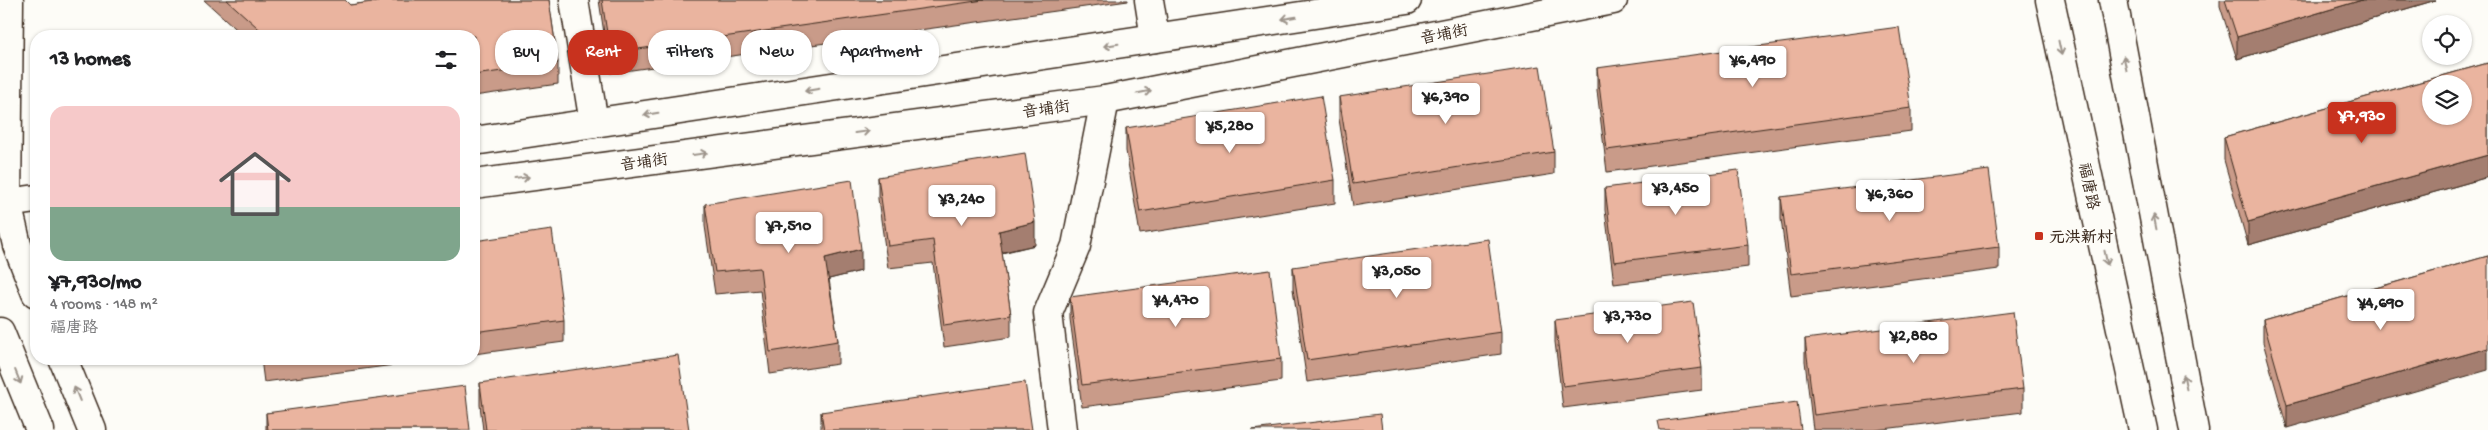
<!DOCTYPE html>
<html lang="en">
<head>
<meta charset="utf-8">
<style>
	body { margin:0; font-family:"Gochi Hand","LXGW WenKai TC",sans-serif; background:#f6f6f6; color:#202124; height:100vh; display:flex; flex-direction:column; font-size:19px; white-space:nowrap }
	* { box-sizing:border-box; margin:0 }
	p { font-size:16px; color:#757577 }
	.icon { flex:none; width:28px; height:28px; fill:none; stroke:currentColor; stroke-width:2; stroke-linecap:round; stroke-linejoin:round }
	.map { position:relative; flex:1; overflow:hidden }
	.side { position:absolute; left:30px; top:30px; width:450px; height:335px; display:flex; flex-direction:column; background:#fff; border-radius:20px; box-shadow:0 1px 4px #0004 }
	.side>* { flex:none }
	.top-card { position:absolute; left:495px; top:30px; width:475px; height:45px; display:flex; gap:10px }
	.buttons { position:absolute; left:2422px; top:15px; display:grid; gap:10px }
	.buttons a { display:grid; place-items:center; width:50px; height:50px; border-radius:50%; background:#fff; box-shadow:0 1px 4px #0004; font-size:25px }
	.price { position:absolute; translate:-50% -42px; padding:0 11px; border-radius:5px; background:#fff; color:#222; font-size:16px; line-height:32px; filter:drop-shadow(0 1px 2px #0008) }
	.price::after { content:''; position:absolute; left:50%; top:30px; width:15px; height:11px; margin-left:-8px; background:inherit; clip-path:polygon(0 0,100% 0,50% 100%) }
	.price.on { background:#c8321e; color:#fff }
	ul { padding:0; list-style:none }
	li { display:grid; align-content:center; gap:10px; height:265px; padding:0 20px }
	li span { display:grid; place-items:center; height:155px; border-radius:15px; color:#555 }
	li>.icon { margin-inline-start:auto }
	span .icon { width:90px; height:90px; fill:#fffc; stroke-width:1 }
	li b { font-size:21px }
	h2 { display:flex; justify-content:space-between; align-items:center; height:60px; padding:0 20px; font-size:21px }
	.chip { padding:0 18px; border-radius:20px; background:#fff; box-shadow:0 1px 4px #0004; font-size:18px; line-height:45px }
	.chip.on { background:#c8321e; color:#fff }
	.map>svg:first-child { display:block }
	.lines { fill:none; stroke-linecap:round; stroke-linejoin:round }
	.street-casing { stroke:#3b2a1e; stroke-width:31 }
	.secondary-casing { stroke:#3b2a1e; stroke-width:31 }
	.street { stroke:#fdfcf7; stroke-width:28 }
	.secondary { stroke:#fdfcf7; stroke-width:28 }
	.wall { fill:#c99b89; stroke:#3b2a1e }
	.shaded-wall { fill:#a47e6f; stroke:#3b2a1e }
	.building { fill:#eab49f; stroke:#3b2a1e; fill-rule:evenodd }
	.oneway { stroke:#9c938a }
	.poi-dot { fill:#c8321e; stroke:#fdfcf7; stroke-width:2 }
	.labels { text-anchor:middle; stroke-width:4.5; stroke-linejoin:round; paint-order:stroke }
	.street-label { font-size:16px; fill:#3b2a1e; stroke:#fdfcf7 }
	.poi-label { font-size:16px; font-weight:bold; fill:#3b2a1e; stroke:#fdfcf7; text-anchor:start }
</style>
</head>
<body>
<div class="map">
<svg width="2488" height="430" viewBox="0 0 2488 430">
	<rect width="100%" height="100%" fill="#fdfcf7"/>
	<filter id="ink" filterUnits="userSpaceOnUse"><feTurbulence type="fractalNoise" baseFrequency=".02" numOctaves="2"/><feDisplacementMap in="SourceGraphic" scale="10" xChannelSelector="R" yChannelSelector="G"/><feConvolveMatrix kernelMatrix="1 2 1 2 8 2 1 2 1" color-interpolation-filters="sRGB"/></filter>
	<g filter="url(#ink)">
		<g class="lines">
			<defs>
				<g id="street">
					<polyline points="574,0 594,123"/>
					<polyline points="1149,0 1155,38"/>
					<polyline points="1062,430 1048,313 1076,246 1105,100"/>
				</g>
				<g id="secondary">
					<polyline points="9,0 7,203 17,245 36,293"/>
					<polyline points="2050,0 2143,430"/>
					<polyline points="2113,0 2194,430"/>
					<polyline points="474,141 1407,0"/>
					<polyline points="474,184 1105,100 1613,0"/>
					<polyline points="0,204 36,199"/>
					<polyline points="0,332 40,430"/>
					<polyline points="63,359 92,430"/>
				</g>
			</defs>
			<!-- street casing -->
			<use href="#street" class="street-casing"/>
			<!-- secondary casing -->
			<use href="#secondary" class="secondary-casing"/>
			<!-- street -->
			<use href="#street" class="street"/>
			<!-- secondary -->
			<use href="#secondary" class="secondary"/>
		</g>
		<!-- wall -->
		<g class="wall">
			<polygon points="204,0 345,0 350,5 386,0 549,0 558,63 558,84 474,96 474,36 244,36"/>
			<polygon points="599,0 1128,0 1128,1 610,73"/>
			<polygon points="2220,0 2436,0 2237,59 2220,6"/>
			<polygon points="2488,63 2488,177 2248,245 2224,160 2224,137"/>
			<polygon points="1597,68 1911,108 1911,131 1607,172 1597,90"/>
			<polygon points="1339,97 1554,152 1554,174 1353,206 1339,119"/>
			<polygon points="1126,128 1335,180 1335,203 1140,234 1126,151"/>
			<polygon points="878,177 1035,245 1002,253 1011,315 1011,337 944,347 933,263 888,268 878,199"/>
			<polygon points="1605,188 1748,245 1748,267 1614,284 1605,210"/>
			<polygon points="1781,197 1999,247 1999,269 1791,296 1781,219"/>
			<polygon points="705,204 861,271 829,279 838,341 838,364 770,374 760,290 715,294 705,226"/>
			<polygon points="474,241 564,320 564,342 474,354"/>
			<polygon points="2488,256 2287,428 2263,342 2263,320"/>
			<polygon points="1293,267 1501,332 1501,354 1307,382 1293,289"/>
			<polygon points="1070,297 1281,359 1281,381 1082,407 1070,319"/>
			<polygon points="1555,320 1702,368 1702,390 1563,408 1555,342"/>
			<polygon points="1805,339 2023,389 2023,412 1875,430 1813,430 1805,361"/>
			<polygon points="261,359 440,359 264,382"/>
			<polygon points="480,383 689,430 483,430 480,405"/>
			<polygon points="821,412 1032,430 821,430"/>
			<polygon points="266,413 470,430 266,430"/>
		</g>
		<!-- shaded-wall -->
		<g class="shaded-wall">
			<polygon points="2362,0 2436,0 2237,59 2237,37"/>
			<polygon points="2488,155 2488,177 2248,245 2248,222"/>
			<polygon points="1035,222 1035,245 999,253 999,231"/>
			<polygon points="861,249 861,271 825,280 825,258"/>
			<polygon points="2488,348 2488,370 2287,428 2287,405"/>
		</g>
		<!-- building -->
		<g class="building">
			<polygon points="227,0 345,0 350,5 386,0 549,0 558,63 474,75 474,36 267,36"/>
			<polygon points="602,0 984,0 610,53"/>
			<polygon points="2225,0 2362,0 2237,37"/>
			<polygon points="1899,27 1911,108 1607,150 1597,68"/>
			<path d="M2488,63V155L2248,222L2224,137ZM2431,84H2464V116H2431Z"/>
			<polygon points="1540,66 1554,152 1353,184 1339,97"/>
			<polygon points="1321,96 1335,180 1140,212 1126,128"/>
			<polygon points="1025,153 1035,222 999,231 1011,315 944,325 933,240 888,246 878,177"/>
			<polygon points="1738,170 1748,245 1614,262 1605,188"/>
			<polygon points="1989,170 1999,247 1791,274 1781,197"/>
			<polygon points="852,180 861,249 825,258 838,341 770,352 760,268 715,272 705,204"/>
			<polygon points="552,230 564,320 474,332 474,241"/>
			<polygon points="1488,239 1501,332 1307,360 1293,267"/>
			<polygon points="2488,256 2488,348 2287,405 2263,320"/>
			<polygon points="1270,270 1281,359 1082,385 1070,297"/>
			<polygon points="1693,302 1702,368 1563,386 1555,320"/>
			<polygon points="2013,312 2023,389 1814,415 1805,339"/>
			<polygon points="678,355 689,430 486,430 480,383"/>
			<polygon points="1025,382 1032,430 824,430 821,412"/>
			<polygon points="465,386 470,430 268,430 266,413"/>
			<polygon points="1797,402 1801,430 1660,430 1658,421"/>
			<polygon points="1380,414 1382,430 1252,430"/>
		</g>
		<!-- one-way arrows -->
		<defs><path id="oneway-shaft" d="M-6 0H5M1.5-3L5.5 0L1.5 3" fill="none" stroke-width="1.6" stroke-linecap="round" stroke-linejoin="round" transform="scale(1.25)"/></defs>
		<g class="oneway">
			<use href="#oneway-shaft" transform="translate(1289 18) rotate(171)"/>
			<use href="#oneway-shaft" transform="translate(1111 45) rotate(171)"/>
			<use href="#oneway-shaft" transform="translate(2060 48) rotate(78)"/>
			<use href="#oneway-shaft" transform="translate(2125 63) rotate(-101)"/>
			<use href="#oneway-shaft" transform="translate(812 90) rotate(171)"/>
			<use href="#oneway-shaft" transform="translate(1144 92) rotate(-11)"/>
			<use href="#oneway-shaft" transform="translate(651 114) rotate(171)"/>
			<use href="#oneway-shaft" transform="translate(862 132) rotate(-8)"/>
			<use href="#oneway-shaft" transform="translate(700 154) rotate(-8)"/>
			<use href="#oneway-shaft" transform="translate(522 178) rotate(-8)"/>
			<use href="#oneway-shaft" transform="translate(2155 222) rotate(-101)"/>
			<use href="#oneway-shaft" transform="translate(2106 258) rotate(78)"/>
			<use href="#oneway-shaft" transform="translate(18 377) rotate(68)"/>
			<use href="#oneway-shaft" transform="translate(2185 382) rotate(-101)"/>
			<use href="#oneway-shaft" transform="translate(77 394) rotate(-112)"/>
		</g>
	</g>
	<!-- markers -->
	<rect class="poi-dot" x="2034" y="231" width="10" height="10" rx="2.5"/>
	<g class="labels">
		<!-- street labels -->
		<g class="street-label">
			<text transform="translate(1444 33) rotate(-11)" y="6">音埔街</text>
			<text transform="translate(1046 108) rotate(-8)" y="6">音埔街</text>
			<text transform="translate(644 161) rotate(-8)" y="6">音埔街</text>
			<text transform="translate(2090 186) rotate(78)" y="6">福唐路</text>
		</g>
		<!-- poi labels -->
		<g class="poi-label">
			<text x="2049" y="242">元洪新村</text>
		</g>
	</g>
</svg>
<div class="buttons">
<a><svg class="icon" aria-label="locate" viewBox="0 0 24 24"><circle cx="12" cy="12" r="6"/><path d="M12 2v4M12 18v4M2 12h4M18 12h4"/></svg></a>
<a><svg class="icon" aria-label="layers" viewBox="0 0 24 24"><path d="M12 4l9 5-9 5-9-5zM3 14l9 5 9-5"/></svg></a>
</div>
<b class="price" style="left:1753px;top:88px">¥6,490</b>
<b class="price" style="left:1446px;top:125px">¥6,390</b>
<b class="price on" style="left:2362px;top:144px">¥7,930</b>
<b class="price" style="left:1230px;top:154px">¥5,280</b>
<b class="price" style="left:1676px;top:216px">¥3,450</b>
<b class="price" style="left:1890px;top:222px">¥6,360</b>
<b class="price" style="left:962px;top:227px">¥3,240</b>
<b class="price" style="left:789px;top:254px">¥7,510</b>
<b class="price" style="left:1397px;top:299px">¥3,050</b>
<b class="price" style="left:1176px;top:328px">¥4,470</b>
<b class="price" style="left:2381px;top:331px">¥4,690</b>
<b class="price" style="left:1628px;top:344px">¥3,730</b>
<b class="price" style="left:1914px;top:364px">¥2,880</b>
<div class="top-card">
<a class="chip">Buy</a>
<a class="chip on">Rent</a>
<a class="chip">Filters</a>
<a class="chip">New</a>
<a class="chip">Apartment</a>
</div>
<section class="side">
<h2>13 homes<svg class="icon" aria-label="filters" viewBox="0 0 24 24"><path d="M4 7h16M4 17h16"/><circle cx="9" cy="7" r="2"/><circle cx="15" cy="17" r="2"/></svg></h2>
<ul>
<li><span style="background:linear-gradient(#f6c9c9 65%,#7fa58c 0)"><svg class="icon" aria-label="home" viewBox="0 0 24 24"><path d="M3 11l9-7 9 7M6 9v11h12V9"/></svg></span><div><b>¥7,930/mo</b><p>4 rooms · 148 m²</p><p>福唐路</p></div></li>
</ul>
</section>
</div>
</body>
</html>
